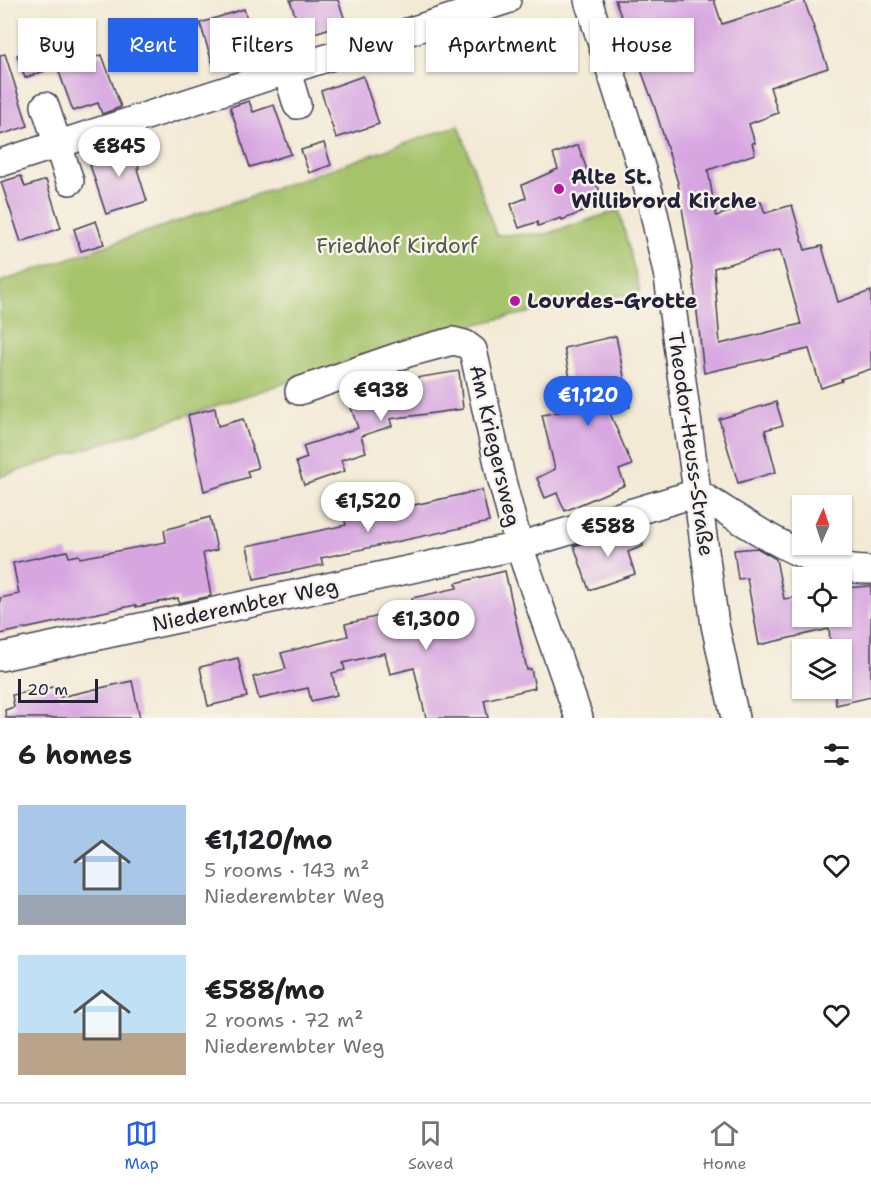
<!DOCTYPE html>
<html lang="en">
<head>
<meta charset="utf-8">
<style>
	body { margin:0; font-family:"Shantell Sans",sans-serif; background:#f6f6f6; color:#202124; height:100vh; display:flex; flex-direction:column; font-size:22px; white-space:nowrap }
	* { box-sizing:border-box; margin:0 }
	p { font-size:20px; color:#757577 }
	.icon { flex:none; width:33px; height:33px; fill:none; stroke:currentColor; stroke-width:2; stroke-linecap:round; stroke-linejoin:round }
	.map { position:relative; height:718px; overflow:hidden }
	.sheet { display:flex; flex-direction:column; background:#fff; flex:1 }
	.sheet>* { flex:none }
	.banner { position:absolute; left:18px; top:18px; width:836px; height:54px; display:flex; gap:12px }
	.needle { width:39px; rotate:3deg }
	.controls { position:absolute; left:792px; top:495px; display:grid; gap:12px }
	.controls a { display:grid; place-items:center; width:60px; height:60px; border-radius:0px; background:#fff; box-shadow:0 2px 4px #0004; font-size:30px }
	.scale { position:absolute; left:18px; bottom:15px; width:80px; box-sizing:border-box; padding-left:6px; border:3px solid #22223b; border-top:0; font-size:16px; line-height:21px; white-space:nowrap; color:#22223b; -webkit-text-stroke:4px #f7f3e8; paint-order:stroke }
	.price { position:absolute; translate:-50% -51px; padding:0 14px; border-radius:21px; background:#fff; color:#222; font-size:20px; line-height:39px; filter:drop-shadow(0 2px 3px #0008) }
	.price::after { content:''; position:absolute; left:50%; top:36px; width:18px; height:14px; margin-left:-9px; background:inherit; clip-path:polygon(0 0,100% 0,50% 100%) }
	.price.current { background:#2563eb; color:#fff }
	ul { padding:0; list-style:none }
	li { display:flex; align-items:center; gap:18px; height:150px; padding:0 18px }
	li span { display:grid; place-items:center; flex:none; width:168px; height:120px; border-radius:0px; color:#555 }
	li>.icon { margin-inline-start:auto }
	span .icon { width:72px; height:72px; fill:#fffc; stroke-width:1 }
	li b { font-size:26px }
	h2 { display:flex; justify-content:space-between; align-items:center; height:72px; padding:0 18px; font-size:26px }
	.chip { padding:0 21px; border-radius:0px; background:#fff; box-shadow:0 2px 4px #0004; font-size:21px; line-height:54px }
	.chip.current { background:#2563eb; color:#fff }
	.tabs { display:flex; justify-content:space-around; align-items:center; height:84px; border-top:2px solid #e0e0e0; background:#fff; font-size:16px; color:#757577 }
	.tabs a { display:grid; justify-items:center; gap:3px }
	.tabs .current { color:#2563eb }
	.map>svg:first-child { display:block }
	.green { fill:#a5c36b; stroke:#647253; stroke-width:1.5 }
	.building { fill:#d7a6e1; fill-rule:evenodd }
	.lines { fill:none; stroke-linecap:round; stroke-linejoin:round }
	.minor-casing { stroke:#414052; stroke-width:30 }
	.minor { stroke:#fff; stroke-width:27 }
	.poi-dot { fill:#b5179e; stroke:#f7f3e8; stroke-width:2 }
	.labels { text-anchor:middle; stroke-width:5; stroke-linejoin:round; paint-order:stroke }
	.poi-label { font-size:21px; font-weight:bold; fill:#22223b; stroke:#f7f3e8; text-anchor:start }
	.park-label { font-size:21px; fill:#505a4c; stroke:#f7f3e8 }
	.street-label { font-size:21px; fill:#22223b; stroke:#f7f3e8 }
</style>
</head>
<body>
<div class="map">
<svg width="871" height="718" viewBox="0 0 871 718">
	<rect width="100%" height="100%" fill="#f7f3e8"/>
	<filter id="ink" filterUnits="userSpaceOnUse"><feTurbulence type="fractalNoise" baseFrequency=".0167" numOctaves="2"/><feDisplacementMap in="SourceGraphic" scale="12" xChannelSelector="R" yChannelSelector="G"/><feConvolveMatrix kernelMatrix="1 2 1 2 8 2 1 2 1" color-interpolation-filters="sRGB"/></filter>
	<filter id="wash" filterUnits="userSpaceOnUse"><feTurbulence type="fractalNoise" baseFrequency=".008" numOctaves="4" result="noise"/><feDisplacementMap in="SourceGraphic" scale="24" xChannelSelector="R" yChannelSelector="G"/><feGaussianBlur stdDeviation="1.35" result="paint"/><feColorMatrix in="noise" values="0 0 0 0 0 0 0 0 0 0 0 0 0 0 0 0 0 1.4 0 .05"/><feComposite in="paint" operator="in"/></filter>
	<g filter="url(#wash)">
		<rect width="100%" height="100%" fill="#f3ead5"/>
		<!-- green -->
		<polygon class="green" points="459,125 496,235 546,234 619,210 640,292 507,317 434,334 0,477 0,282"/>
		<g id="blocks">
			<!-- building -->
			<g class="building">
				<polygon points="290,0 338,0 346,23 302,37"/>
				<path d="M615,0H714L722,24L798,0H804L828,68L770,87L778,113L749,124L755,143H752L755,154L708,170L716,216L761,202L765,213L792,205L805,250L822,246L838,302L871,291V369L841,379L842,381L821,388L809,349L704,373L692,269L678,183L654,105ZM780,250L801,324L720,344L714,268Z"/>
				<polygon points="244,9 257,52 213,65 200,23"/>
				<polygon points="40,48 47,70 25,78 17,55"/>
				<polygon points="5,54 28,126 0,135 0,55"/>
				<polygon points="102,55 121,107 102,114 98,103 73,111 58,69"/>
				<polygon points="363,76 379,124 336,138 321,91"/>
				<polygon points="249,101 253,112 274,105 291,154 250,167 230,107"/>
				<polygon points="131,137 139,168 137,169 147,201 106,214 90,165 112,158 108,147 113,146 113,143"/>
				<polygon points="324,143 331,165 309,173 301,150"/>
				<polygon points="578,145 591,181 599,188 596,203 589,209 562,220 561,218 538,226 537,222 519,228 511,204 526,198 522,185 558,169 553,154"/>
				<polygon points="21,176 25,187 46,180 61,228 21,242 1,182"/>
				<polygon points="96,221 104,244 81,251 74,229"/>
				<polygon points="616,336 630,407 609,411 632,465 619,470 625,485 565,511 557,493 545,498 537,478 555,469 542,415 576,409 564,348"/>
				<polygon points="459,371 463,409 390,419 392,426 361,436 366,452 341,460 345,471 304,485 296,462 307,458 303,446 358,428 351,408 367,403 366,401 416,384 415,378"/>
				<polygon points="776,402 783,425 765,430 776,472 738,483 719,419"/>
				<polygon points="215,408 218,426 243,419 258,468 247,471 249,477 204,491 188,415"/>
				<polygon points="482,490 489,522 321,558 323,565 254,579 247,546 346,525 344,517 413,502 414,505"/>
				<polygon points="210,517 217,550 203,553 211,596 179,603 178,598 136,607 136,605 0,634 0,598 19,594 13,563 67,551 69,557 79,555 80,558 166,542 164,530"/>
				<polygon points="639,527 643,546 628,552 635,574 589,590 574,546"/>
				<polygon points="757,548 776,559 784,599 796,597 800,616 842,616 842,588 871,586 871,697 836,705 834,688 842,688 842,650 831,650 829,629 759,645 747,578 738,579 734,550"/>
				<polygon points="505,571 527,670 531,669 535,688 484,700 488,718 426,718 414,668 390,674 385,653 343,663 345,670 332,673 337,695 311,701 308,688 259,699 253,677 286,669 281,653 348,636 345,624 414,608 412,598 457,588 456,583"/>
				<polygon points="238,658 247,697 208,706 200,667"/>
				<polygon points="132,681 140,718 6,718 5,710 14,707 12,695 58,686 60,697"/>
			</g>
		</g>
	</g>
	<g filter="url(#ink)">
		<use href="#blocks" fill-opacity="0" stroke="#414052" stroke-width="1.5"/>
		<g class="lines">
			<defs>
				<g id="minor">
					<polyline points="588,0 650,195 668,277 715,625 735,718"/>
					<polyline points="277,38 297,105"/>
					<polyline points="45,106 70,181"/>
					<polyline points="0,163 507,0"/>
					<polyline points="299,391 408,353 453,341 465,344 473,350 501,477 519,546 579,718"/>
					<path d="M0,657L519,546L697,493C749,524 809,571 871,570"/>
				</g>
			</defs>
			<!-- minor casing -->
			<use href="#minor" class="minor-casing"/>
			<!-- minor -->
			<use href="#minor" class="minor"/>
		</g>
	</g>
	<!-- markers -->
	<g class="poi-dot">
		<circle cx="559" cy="189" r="6"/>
		<circle cx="515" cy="301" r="6"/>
	</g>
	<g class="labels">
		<!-- poi labels -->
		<g class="poi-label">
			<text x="571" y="184">Alte St.<tspan x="571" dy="24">Willibrord Kirche</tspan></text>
			<text x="527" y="308">Lourdes-Grotte</text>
		</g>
		<!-- park labels -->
		<g class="park-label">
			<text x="397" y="253">Friedhof Kirdorf</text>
		</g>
		<!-- street labels -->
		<g class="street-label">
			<text transform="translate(691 444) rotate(82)" y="7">Theodor-Heuss-Straße</text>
			<text transform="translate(495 446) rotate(77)" y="7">Am Kriegersweg</text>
			<text transform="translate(245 605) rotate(-12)" y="7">Niederembter Weg</text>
		</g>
	</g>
</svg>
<div class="controls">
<a><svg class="needle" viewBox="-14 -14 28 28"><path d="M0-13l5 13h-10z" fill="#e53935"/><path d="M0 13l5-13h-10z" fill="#757577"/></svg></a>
<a><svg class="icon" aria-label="locate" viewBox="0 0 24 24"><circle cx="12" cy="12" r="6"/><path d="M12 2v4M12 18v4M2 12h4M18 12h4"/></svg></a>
<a><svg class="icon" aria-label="layers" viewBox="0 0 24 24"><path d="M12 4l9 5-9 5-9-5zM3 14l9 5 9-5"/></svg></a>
</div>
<div class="scale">20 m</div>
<b class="price" style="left:119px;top:178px">€845</b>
<b class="price" style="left:381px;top:422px">€938</b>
<b class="price current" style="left:588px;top:427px">€1,120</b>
<b class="price" style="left:368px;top:533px">€1,520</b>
<b class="price" style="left:608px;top:558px">€588</b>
<b class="price" style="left:426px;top:651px">€1,300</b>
<div class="banner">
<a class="chip">Buy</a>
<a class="chip current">Rent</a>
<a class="chip">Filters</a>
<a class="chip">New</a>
<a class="chip">Apartment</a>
<a class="chip">House</a>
</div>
</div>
<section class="sheet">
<h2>6 homes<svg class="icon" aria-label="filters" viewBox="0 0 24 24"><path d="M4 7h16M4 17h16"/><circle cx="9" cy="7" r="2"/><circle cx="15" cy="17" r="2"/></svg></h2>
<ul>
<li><span style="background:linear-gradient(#a9c7e8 75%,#9aa5b1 0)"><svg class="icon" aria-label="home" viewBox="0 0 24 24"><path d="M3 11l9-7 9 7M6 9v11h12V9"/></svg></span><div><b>€1,120/mo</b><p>5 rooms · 143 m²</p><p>Niederembter Weg</p></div><svg class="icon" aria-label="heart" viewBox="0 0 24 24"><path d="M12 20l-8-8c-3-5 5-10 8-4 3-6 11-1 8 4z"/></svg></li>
<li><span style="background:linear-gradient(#bfe0f5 65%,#b9a48a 0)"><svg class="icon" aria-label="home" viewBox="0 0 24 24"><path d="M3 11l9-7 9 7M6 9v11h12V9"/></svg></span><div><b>€588/mo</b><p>2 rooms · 72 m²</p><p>Niederembter Weg</p></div><svg class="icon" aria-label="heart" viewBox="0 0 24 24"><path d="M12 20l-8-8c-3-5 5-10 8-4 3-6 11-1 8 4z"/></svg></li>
</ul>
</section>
<nav class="tabs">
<a class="current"><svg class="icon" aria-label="map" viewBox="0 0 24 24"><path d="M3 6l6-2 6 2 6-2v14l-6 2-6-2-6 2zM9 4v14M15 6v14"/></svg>Map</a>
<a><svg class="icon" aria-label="saved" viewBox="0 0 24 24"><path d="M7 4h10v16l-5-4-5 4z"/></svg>Saved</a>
<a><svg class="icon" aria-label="home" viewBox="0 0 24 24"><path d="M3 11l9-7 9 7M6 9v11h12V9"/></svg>Home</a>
</nav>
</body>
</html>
